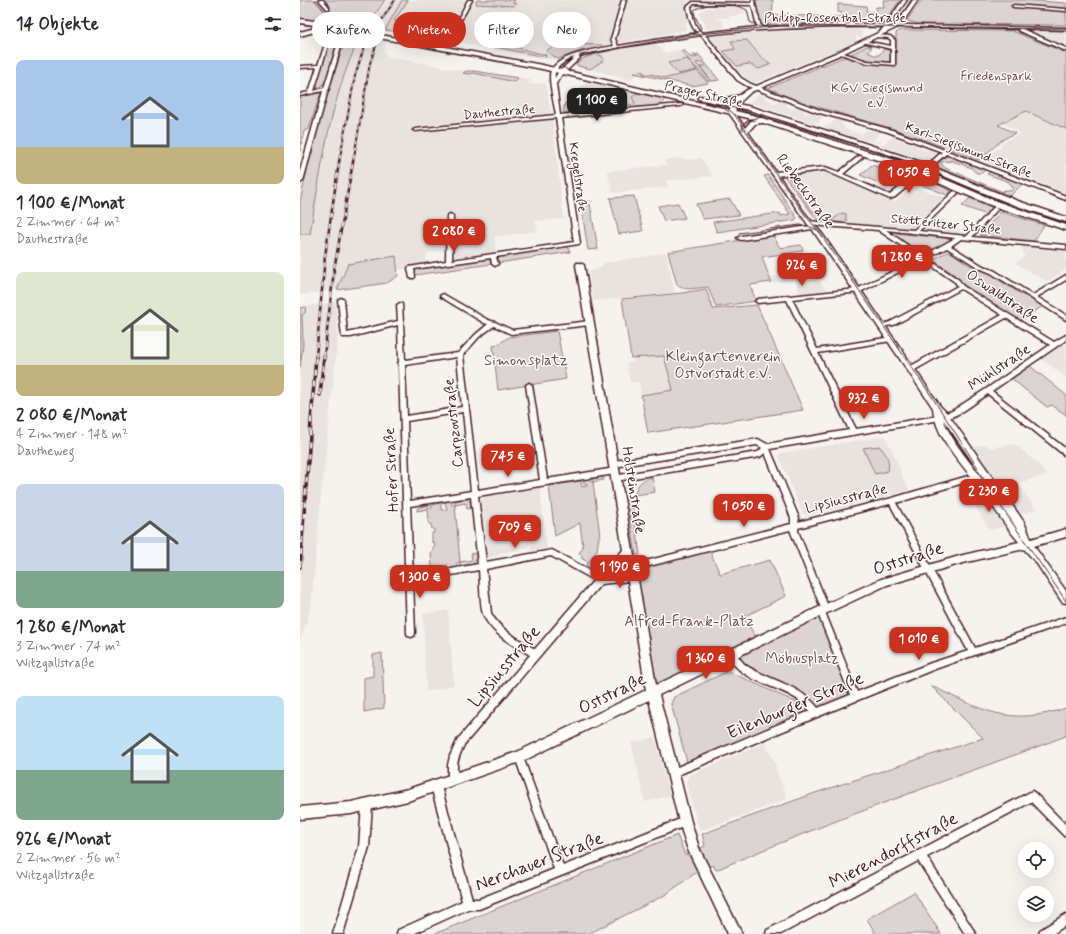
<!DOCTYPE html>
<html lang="de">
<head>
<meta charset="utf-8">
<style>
	body { margin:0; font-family:Mynerve,sans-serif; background:#f7f7f7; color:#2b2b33; height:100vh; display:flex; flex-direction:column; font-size:15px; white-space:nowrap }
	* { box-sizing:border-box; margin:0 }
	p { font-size:13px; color:#7c7c81 }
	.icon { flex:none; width:22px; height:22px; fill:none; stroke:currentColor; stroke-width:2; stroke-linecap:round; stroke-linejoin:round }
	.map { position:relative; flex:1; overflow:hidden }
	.details { display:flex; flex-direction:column; background:#fff; width:300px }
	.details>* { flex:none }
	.top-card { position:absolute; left:12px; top:12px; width:380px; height:36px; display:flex; gap:8px }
	.controls { position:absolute; left:718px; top:842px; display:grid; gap:8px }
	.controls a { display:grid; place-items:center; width:36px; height:36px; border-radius:50%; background:#fff; box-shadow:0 4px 16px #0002; font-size:20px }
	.price { position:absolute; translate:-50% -34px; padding:0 9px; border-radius:8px; background:#c8321e; color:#fff; font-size:13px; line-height:26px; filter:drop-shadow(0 1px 2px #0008) }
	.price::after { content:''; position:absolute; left:50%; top:24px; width:12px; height:9px; margin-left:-6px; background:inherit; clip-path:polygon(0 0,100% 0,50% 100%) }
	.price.active { background:#222; color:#fff }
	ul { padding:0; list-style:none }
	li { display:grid; align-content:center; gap:8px; height:212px; padding:0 16px }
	li span { display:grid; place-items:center; height:124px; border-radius:8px; color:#555 }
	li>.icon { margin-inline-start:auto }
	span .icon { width:72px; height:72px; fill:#fffc; stroke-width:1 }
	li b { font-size:17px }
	h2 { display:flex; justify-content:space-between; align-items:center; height:48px; padding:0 16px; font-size:17px }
	.chip { padding:0 14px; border-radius:18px; background:#fff; box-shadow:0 4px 16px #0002; font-size:14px; line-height:36px }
	.chip.active { background:#c8321e; color:#fff }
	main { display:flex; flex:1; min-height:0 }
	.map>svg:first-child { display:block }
	.built { fill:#e9e3e0 }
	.green { fill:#dcd4d2; stroke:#937a7e }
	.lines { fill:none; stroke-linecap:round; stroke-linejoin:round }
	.street-casing { stroke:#4a1f2b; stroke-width:3 }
	.secondary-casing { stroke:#4a1f2b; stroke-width:3 }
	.primary-casing { stroke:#4a1f2b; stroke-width:3 }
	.street { fill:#fdfcf7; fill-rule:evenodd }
	.secondary { fill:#fdfcf7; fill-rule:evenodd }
	.primary { fill:#fdfcf7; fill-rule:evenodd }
	.tram { stroke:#4a1f2b; stroke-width:1 }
	.rail-far2-casing { stroke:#4a1f2b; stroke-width:2 }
	.rail-far1-casing { stroke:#4a1f2b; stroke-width:2.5 }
	.rail-casing { stroke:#4a1f2b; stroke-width:3.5 }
	.rail-far2 { stroke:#fdfcf7; stroke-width:1; stroke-dasharray:3.5; stroke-linecap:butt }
	.rail-far1 { stroke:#fdfcf7; stroke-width:1.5; stroke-dasharray:5; stroke-linecap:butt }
	.rail { stroke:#fdfcf7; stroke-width:2; stroke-dasharray:6; stroke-linecap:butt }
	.primary-bridge-casing { stroke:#4a1f2b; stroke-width:8; stroke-linecap:butt }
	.primary-bridge { stroke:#fdfcf7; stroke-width:6 }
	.labels { text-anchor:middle; stroke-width:3; stroke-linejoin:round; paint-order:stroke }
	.far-street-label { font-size:13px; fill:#4a1f2b; stroke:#fdfcf7 }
	.far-park-label { font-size:13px; fill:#6e4c55; stroke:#fdfcf7 }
	.street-label { font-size:15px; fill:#4a1f2b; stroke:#fdfcf7 }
	.park-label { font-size:15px; fill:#6e4c55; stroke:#fdfcf7 }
	.near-street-label { font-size:18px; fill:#4a1f2b; stroke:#fdfcf7 }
</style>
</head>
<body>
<main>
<section class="details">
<h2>14 Objekte<svg class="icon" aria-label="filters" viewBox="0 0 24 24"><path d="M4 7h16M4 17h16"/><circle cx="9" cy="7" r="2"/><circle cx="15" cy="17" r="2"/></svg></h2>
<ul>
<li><span style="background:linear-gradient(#a9c7e8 70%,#c2b280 0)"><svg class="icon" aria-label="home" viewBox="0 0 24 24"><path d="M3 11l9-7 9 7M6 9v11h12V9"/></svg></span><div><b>1 100 €/Monat</b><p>2 Zimmer · 64 m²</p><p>Dauthestraße</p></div></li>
<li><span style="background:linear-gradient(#dfe7d0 75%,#c2b280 0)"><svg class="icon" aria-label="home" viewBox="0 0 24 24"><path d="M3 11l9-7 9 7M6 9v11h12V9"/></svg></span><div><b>2 080 €/Monat</b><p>4 Zimmer · 148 m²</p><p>Dautheweg</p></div></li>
<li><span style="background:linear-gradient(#c9d6e8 70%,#7fa58c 0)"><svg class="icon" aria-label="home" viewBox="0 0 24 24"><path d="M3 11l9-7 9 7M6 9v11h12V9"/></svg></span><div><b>1 280 €/Monat</b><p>3 Zimmer · 74 m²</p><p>Witzgallstraße</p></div></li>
<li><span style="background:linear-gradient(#bfe0f5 60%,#7fa58c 0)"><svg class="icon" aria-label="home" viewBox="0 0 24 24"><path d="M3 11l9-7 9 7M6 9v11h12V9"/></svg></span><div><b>926 €/Monat</b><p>2 Zimmer · 56 m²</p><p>Witzgallstraße</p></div></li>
</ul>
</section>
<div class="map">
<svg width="766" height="934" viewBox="0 0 766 934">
	<rect width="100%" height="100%" fill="#f6f3ef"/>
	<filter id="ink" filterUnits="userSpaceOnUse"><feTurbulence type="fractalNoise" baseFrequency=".025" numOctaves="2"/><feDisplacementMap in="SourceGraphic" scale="8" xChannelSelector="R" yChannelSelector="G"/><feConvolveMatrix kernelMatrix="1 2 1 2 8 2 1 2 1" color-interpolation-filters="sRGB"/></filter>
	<g filter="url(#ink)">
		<!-- built -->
		<g class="built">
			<polygon points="87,0 451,0 451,2 446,4 388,2 386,30 280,51 258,59 241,59 137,38 85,30 79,40 85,41 84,51 87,56 215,81 219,77 231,80 227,84 246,83 252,117 264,219 235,221 238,231 195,237 196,254 193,256 149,262 149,251 127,253 126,266 97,270 96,257 48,264 37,290 0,295 0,234 10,233 20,174 39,94 48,64 60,37 66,28 69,27"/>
			<polygon points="433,7 442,9 446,13 439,14 440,16 429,16 429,18 416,18 417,20 422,20 425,28 408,29 406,28 399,13 405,8"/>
			<polygon points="523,30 561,30 563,37 556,37 557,41 527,54 455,83 446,78 431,64 408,36 461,31"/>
			<polygon points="736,31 766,31 766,46 734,33"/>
			<polygon points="355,43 365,53 383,49 389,56 398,54 420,81 392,86 338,74 329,80 290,69 304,60 302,56 296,54"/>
			<polygon points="287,82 365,99 360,106 287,111 285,101 275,102 269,94 272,95"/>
			<polygon points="460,93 473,103 476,104 480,100 488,103 485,106 495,109 498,107 502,108 505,110 503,112 523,116 518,123 528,126 536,119 545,122 542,125 546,127 544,129 561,134 566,130 569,131 571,129 581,132 573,140 584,144 593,136 610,144 612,143 617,145 617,147 627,151 629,149 637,152 626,162 581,146 582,144 555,138 525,128 526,126 517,123 515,124 449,102"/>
			<polygon points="726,111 766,129 766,193 681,161 696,149 701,148 703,146 700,145 705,141 721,133 702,123"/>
			<polygon points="378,158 387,160 401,158 413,176 366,181 369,187 313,193 307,171 366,165 364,160"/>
			<polygon points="525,171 594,202 612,186 646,198 613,229 546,223 546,214 532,220 523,220 519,218 517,213 512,211 488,176"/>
			<polygon points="634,218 661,230 658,233 621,230"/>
			<polygon points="722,246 766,251 766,270 747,282 715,263 724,257"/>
			<polygon points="366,253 375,293 293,301 288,271 299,269 304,263"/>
			<polygon points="506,273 509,278 521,282 527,291 501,294 495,280 472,283 470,277"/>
			<polygon points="36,302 38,339 22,488 11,608 0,642 0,367 3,346 2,315 5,313 6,306"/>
			<polygon points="766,343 766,377 741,359"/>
			<polygon points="364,355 373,391 341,395 339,382 330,382 326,363 333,362 335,358"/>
			<polygon points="585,436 597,460 603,479 610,490 528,511 507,515 502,513 479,456 481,453"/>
			<polygon points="686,444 689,448 715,444 744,469 742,470 748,475 717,483 737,510 719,514 673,447"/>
			<polygon points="680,485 707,526 690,530 664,489"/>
			<polygon points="240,488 247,548 231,551 231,547 200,553 200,555 188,558 181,500 184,497"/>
			<polygon points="148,610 154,685 126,692 123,614"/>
			<polygon points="355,737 370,796 345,802 331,743"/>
			<polygon points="465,743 475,763 477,772 488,799 400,831 386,783 389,775"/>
		</g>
		<!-- green -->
		<g class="green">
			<polygon points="0,0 85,0 66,28 57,25 49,26 47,23 44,24 40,20 29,23 0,18"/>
			<polygon points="102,0 108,0 94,21 128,25 122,35 85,30"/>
			<polygon points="177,0 215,0 213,3 216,4 214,6 176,4"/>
			<polygon points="456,0 473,0 472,18 479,24 459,25"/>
			<polygon points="583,0 600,0 585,22 581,24 481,24 476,15 542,17 542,13 538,12 538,4 566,6 567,12 576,12 576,7 584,7"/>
			<polygon points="622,0 722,0 766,3 766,25 618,24 608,21 607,20"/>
			<polygon points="600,30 712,31 766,53 766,129 726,111 698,125 715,133 702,140 679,160 597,130 501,102 468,88 544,57 569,63 596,66 596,33"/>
			<polygon points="31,35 39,36 27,78 21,87 15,88"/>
			<path d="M46,37H60C31,96 21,169 10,234H0V202L9,160L17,128Z"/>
			<polygon points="447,40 461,57 471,64 459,69 449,64 437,66 423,51 435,49 431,41"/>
			<polygon points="202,44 246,55 246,57 195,47"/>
			<polygon points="257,44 302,45 302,47 280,51 258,59 246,51"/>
			<polygon points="567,46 572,47 568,52 574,55 579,55 584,49 590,51 590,62 572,61 549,55"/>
			<polygon points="384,50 391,58 398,57 393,55 398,54 419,80 412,81 400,67 405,66 402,62 396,63 411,81 408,81 381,51"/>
			<polygon points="296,54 302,56 304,60 290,69 278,66 276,64 284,58"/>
			<polygon points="387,59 397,70 378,74 368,63"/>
			<polygon points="166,71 174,71 218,78 215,82 174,73 169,74 163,73"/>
			<polygon points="339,71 344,72 343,74 350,74 366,78 397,71 408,83 392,86 334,73"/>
			<polygon points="21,92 9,129 4,131 0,151 0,96"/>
			<polygon points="337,93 365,99 360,106 325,108 324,102 328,105 335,104 332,97"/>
			<polygon points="275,102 277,106 286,106 287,111 268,113 263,112 265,103"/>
			<path d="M649,156L685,170L682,173C677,174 674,172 672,168L650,160V162L645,161L641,163L645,168L703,192L704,190L711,191L714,189L709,182L687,174L690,172L722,184L710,196L637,167L636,166L645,157Z"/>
			<polygon points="572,165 598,174 589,182 591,184 588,187 560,175"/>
			<polygon points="468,175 497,218 495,220 417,232 413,222 480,213 481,216 490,214 464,176"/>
			<polygon points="488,176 512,211 517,213 521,219 532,220 542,213 546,214 546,223 517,220 485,177"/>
			<polygon points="622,177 651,191 647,195 615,182"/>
			<polygon points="334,196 343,231 319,234 310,198"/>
			<polygon points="670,198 694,208 687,215 662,206"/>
			<polygon points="430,199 439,215 403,219 396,204"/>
			<polygon points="378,203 385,218 364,221 358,206"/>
			<polygon points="290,204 298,249 288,250 281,205"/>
			<polygon points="701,212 744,225 734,241 680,235"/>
			<polygon points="591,231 595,231 595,233 653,239 624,255 591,234"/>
			<polygon points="473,235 480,248 501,245 503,249 502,251 462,257 471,282 450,285 456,301 416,307 408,287 388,289 377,285 368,252"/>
			<polygon points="268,246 270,252 198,263 198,257"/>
			<polygon points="647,252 650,252 671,266 674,264 697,277 696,278 724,296 727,295 729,298 743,306 719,321 711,315 699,310 701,308 669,289 653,276 655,275 634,261 634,259"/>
			<polygon points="96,256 98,276 87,283 37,290 48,264"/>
			<polygon points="189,258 191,264 115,275 116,269"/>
			<polygon points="406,289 413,309 457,305 503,410 348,433 341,395 373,390 364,356 331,358 322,299 382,293"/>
			<polygon points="6,307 5,313 2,315 3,346 0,367 0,308"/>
			<polygon points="257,331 266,379 198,390 193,346 197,345 209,337"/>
			<polygon points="730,366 766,395 766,415 752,405 747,407 712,379"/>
			<path d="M579,446C587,454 590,461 588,471L575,474L563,448Z"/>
			<polygon points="303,477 304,480 293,482 300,536 299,537 297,550 289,562 298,568 295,571 286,566 288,562 281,558 283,556 279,553 283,548 280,523 255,536 249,486 281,481 282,487 287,486 286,483 284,484 283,480 289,479 291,482 293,482 292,479"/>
			<path d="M352,477L355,492L335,495C336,484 342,480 352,477Z"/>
			<polygon points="329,498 332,499 340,555 336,555 327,500"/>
			<polygon points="166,499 170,501 171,508 167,509 166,503 155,505 160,562 172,560 171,554 176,553 176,560 173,564 160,566 160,562 157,563 157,567 148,568 147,565 146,565 146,569 135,571 135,567 132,567 132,571 122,573 120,569 132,567 131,553 133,552 133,547 135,547 134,542 132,543 132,533 134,533 134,529 132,529 131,524 129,524 128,509 117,511 117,509 120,507 128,505 128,508 132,508 132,505 141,503 141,510 147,510 145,502 151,501 152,505 155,505 155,501"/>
			<polygon points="408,547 420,574 470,560 486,596 443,617 459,641 521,611 555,697 517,713 512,705 442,667 431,655 352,693 330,568"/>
			<polygon points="82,653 84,708 64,712 64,678 73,676 73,655"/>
			<polygon points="428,671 502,705 502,715 387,762 371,704 374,697"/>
			<path d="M630,685C681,710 709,727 766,708V736C649,780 530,820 416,870L413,865L394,874L365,895L288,934H134L377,835L385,855L405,846L402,834L518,792L683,738Z"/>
			<polygon points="614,892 641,934 576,934 567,919"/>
		</g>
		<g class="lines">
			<defs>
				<g id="street">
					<polygon points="19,0 23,0 29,7 29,9 27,9"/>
					<polygon points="168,0 172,0 151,39 140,48 138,48 138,46 147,38 152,29 138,42 135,41 148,28 155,25"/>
					<path d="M322,0H326L315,39L318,46L398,33C390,27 389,16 387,7L393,2L451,3L452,0H454L461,27L554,24L766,28V30L722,29L766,48V51L719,31L718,29C614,27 509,23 405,35L441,78L451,84L520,110L592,130L766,196V200L646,154L630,168H626V166L642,152L588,132L516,112L447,86L437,80L401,35L322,47L279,56L280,58L261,76L256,84L260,115L381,104L383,105L381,106L261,118L280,243L279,244L196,257L198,264L195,266L192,264L191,258L114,269L115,277L114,278H110L108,268L109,267L146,261L147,216L150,214L153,216L152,260L274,242L256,118L115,131L113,130L115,129L256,115C254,103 250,88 250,76C250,55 298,49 314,46L311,39ZM394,4L452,5L457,27L402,33C394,27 393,17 391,7ZM275,57L257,74L255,78C253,67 266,61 275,57Z"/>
					<polygon points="714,5 766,9 766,11 713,7 712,6"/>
					<polygon points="28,35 31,36 14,91 24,88 40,36 42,35 44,36 29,88 29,89 28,90 3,181 0,183 0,171 23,91 0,96 0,94 9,92 17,67 0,68 0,66 18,65"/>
					<polygon points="578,35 590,36 595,40 595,65 567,63 538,53 541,52 567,61 591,63 591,49 562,42 564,41 591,46 591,40 588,38 577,37 577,35"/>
					<polygon points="559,156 563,157 543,174 590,195 618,172 623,173 595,197 590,199 524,170 476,176 473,174 476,172 525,167 539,172"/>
					<path d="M655,191L658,193L657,194L619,231L667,236L693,208L695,207L698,209L697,210L672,237L766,245V249L661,239L651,246L683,266L695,271L733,295L766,275V280L737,297L766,315V320L691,273L679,268L647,248L627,258L659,280L663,286L754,342L766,335V340L692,391L766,449V456L764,455L688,394C677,401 655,420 643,418L642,416L643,414L652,411L686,389L750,345L706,318L613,371H609L608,369L609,367L702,315L661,289L594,325L580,327L579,326L580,325L590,322L658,286L655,282L623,260L560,292L492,299L517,349L591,337L594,339L591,341L518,353L556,429L638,416H640L641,418L640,420L470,449L499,518L498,522L592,498L675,474L677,475L679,477L677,479L596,503L675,648L766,617V623L635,669L558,700L373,777L370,776L368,773L370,770L510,711C489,684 443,687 428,655L429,652L432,651C437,653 441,662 447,666C471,681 500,685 518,708L550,695L517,611L518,609L521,608L490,530L330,571L327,570L326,568L327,566L330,565L491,524V518L465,453L460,457L316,481L313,480L312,478L313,476L458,452L462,448L457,445L314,467L311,464L314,461L458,439L467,444L549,430L487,300L458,303L455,301L458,299L485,296L488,295L490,296L557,289L619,258L578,230L523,226L507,223V221L614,230L653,192ZM586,230L655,238L623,256ZM590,504L668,651L631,663L557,692L525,612L528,611L529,609L498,531V528Z"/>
					<path d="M143,294L188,320L195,322L212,330L290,321L293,323L290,325L211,334L194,326L179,337L163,355L178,490L240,480L226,385L229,383L232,385L247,479L315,468L317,469L319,471L317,473L315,474L178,496L186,562L252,550L299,575L324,549L327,548L330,549L331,551L330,553L307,577L331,575L334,576L335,578L334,580L331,581L301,584L164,745C161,752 157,759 157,767C157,773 159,778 157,783L154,784L151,783L148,775V765L150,756L158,739L230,655C213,645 191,634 183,614C180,604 180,581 179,570L113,582L115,633L114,636L111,637L108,636L107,633L99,365L98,363L99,362L98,325L51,337H42L38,300L41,298L44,300L47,333L98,321L97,305L100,303L102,304L105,360L158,353L175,335L188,324L184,323L141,297L140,296ZM157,357L162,407L107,416L105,365ZM163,412L171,491L110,501L107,421ZM171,497L178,564L113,576L110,506ZM251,556L294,580L235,649C218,639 200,630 191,613L186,569Z"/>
					<polygon points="219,753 222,754 223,757 263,866 385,817 388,819 390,822 388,825 179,909 168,909 113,934 97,934 98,930 162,901 131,786 133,783 136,781 139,783 141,786 172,899 179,899 254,869 215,757 216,754"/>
					<polygon points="732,791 735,793 766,825 766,837 763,835 731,802 627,857 676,934 665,934 618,861 481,934 466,934 467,930"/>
					<polygon points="67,800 70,802 72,805 69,847 43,934 33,934 59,847 62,805 64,802"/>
					<polygon points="766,914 766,925 753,934 739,934 740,930"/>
				</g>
				<g id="secondary">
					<path d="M603,0H607L587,28L599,20L613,0H618L603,22L596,28L542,54L451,92L437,105L435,113L445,128L451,121L468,120V122L455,124L448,132L504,212L523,235L640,406L648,414L724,522L731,539L766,529V537L734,546L766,591V603L762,602L735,561L724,549L663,563L587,585L525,614L359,695L391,822L399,848L442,934H428L388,850L379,822L349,700L223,761L108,801L51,814L0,819V807L51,802L108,789L217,752L346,690L276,265L277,263H280L284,265L356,685L517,608L581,579L663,555L719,542C705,526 695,509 683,492C665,466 636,441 633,408L512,229L441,240L437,238L441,236L509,226L429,113L431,104L436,100L419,103L417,102V100L440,95L447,90L538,52L580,32ZM643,419L689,486C672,465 653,444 643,419ZM692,490L716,526L713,522Z"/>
					<polygon points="30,24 33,26 32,27 0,36 0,32"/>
				</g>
				<g id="primary">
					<polygon points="0,19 65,28 68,30 65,32 0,23"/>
					<polygon points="81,35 242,65 452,115 614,166 696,201 766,225 766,230 690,205 608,170 448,118 242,69 79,38 79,36"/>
					<polygon points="400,96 452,107 540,135 615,160 718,201 766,217 766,222 712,205 611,162 536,137 449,110 398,99 398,97"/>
				</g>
			</defs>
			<!-- street casing -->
			<use href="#street" class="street-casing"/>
			<!-- secondary casing -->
			<use href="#secondary" class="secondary-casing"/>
			<!-- primary casing -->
			<use href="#primary" class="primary-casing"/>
			<!-- street -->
			<use href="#street" class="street"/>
			<!-- secondary -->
			<use href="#secondary" class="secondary"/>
			<!-- primary -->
			<use href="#primary" class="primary"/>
			<!-- tram -->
			<g class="tram">
				<polyline points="15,0 29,16"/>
				<polyline points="0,24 51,32"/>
				<polyline points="589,27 596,24 611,0"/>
				<path d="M394,34L401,28L395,16L394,10C408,2 433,2 447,10L450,22L460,27"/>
				<polyline points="280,55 390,35 481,26 766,29"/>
				<polyline points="270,72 262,66 265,62 272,58"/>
				<polyline points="405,102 419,105 429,112"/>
				<polyline points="424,105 573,150 713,205 766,223"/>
				<polyline points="427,108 434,114 505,215 520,233 632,397 678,468"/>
				<polyline points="443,130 442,127 446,122 451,119 463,117"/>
				<polyline points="439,233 500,225 508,226 517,230"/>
				<polyline points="680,476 766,601"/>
			</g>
			<defs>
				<g id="rail-far2">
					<polyline points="75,30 95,0"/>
					<polyline points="40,157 55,76 67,38"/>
					<polyline points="54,157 70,63 78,40"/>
				</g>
				<g id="rail-far1">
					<polyline points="16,357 25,256 40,156"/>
					<polyline points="24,357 34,270 54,156"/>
				</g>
				<g id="rail">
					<polyline points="20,395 24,356"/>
					<polyline points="0,567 16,356"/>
				</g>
			</defs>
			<!-- rail-far2 casing -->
			<use href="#rail-far2" class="rail-far2-casing"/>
			<!-- rail-far1 casing -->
			<use href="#rail-far1" class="rail-far1-casing"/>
			<!-- rail casing -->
			<use href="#rail" class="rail-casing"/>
			<!-- rail-far2 -->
			<use href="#rail-far2" class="rail-far2"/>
			<!-- rail-far1 -->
			<use href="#rail-far1" class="rail-far1"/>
			<!-- rail -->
			<use href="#rail" class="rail"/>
			<defs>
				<polyline id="primary-bridge" points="62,35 81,37"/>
			</defs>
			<!-- primary-bridge casing -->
			<use href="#primary-bridge" class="primary-bridge-casing"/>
			<!-- primary-bridge -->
			<use href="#primary-bridge" class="primary-bridge"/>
		</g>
	</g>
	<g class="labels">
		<!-- far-street labels -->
		<g class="far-street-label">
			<text x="535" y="22">Philipp-Rosenthal-Straße</text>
			<text transform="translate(404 93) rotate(13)" y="5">Prager Straße</text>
			<text transform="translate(199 111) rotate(-5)" y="5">Dauthestraße</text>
			<text transform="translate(669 149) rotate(21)" y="5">Karl-Siegismund-Straße</text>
			<text transform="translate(279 177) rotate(82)" y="5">Kregelstraße</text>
			<text transform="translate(646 223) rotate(6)" y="5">Stötteritzer Straße</text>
		</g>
		<!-- far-park labels -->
		<g class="far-park-label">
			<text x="696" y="80">Friedenspark</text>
			<text x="577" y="92">KGV Siegismund<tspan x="577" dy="15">e.V.</tspan></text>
		</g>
		<!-- street labels -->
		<g class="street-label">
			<text transform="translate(506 191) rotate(54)" y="5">Riebeckstraße</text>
			<text transform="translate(703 296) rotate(34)" y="5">Oswaldstraße</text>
			<text transform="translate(699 367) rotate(-34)" y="5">Mühlstraße</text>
			<text transform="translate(153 423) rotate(-96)" y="5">Carpzovstraße</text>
			<text transform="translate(91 470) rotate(-93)" y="5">Hofer Straße</text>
			<text transform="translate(334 490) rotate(81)" y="5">Holsteinstraße</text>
			<text transform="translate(546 498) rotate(-14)" y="5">Lipsiusstraße</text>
		</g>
		<!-- park labels -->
		<g class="park-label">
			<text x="423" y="361">Kleingartenverein<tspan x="423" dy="17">Ostvorstadt e.V.</tspan></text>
			<text x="226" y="365">Simonsplatz</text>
			<text x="389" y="626">Alfred-Frank-Platz</text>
			<text x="502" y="663">Möbiusplatz</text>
		</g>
		<!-- near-street labels -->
		<g class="near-street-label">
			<text transform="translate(608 558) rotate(-18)" y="6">Oststraße</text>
			<text transform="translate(204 666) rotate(-50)" y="6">Lipsiusstraße</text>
			<text transform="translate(312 693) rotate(-26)" y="6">Oststraße</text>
			<text transform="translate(495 705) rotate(-23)" y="6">Eilenburger Straße</text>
			<text transform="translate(593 850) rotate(-28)" y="6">Mierendorffstraße</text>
			<text transform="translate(239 861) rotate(-21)" y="6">Nerchauer Straße</text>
		</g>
	</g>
</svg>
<div class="controls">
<a><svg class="icon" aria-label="locate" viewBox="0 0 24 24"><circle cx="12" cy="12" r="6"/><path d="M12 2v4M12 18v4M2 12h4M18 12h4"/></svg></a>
<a><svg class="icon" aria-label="layers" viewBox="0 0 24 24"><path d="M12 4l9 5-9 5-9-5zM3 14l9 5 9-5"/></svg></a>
</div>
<b class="price active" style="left:297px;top:122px">1 100 €</b>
<b class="price" style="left:609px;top:194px">1 050 €</b>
<b class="price" style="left:154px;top:253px">2 080 €</b>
<b class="price" style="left:602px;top:279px">1 280 €</b>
<b class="price" style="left:502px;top:287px">926 €</b>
<b class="price" style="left:564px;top:420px">932 €</b>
<b class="price" style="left:208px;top:478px">745 €</b>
<b class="price" style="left:689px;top:513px">2 230 €</b>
<b class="price" style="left:444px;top:528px">1 050 €</b>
<b class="price" style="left:215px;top:549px">709 €</b>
<b class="price" style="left:320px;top:589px">1 190 €</b>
<b class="price" style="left:120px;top:599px">1 300 €</b>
<b class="price" style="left:619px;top:661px">1 010 €</b>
<b class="price" style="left:406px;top:680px">1 360 €</b>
<div class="top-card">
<a class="chip">Kaufen</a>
<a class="chip active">Mieten</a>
<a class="chip">Filter</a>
<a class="chip">Neu</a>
</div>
</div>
</main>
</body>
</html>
